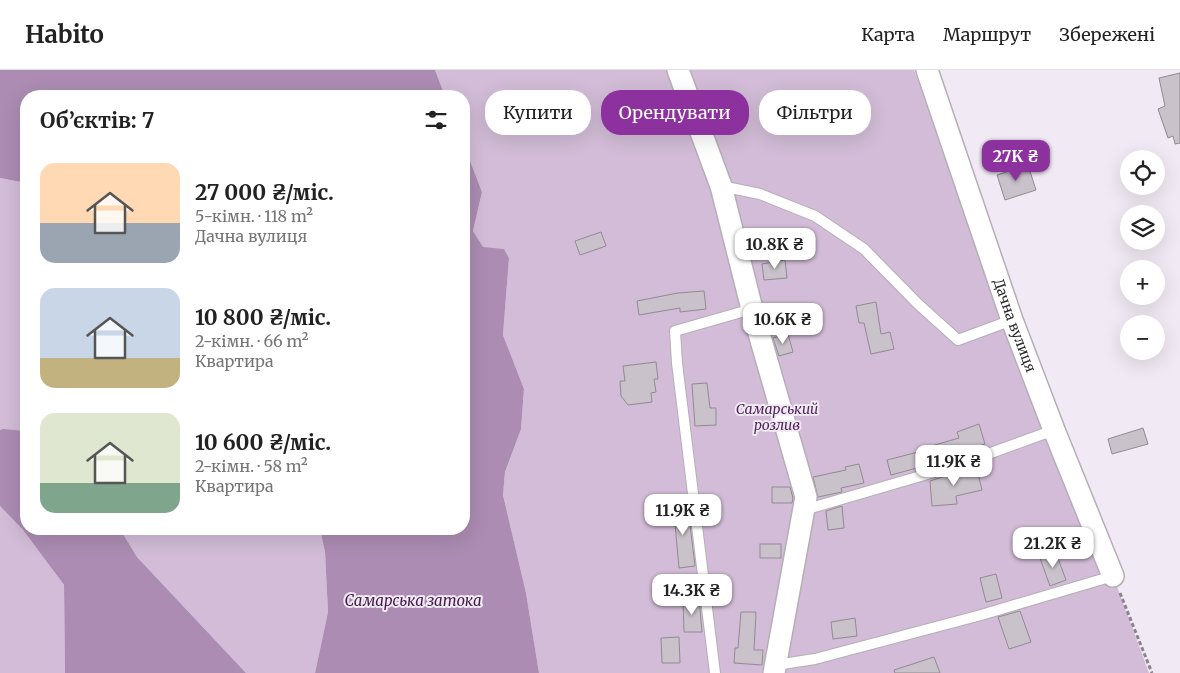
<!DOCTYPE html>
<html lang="uk">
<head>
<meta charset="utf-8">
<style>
	body { margin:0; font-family:Merriweather,serif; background:#f2f2f2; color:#222; height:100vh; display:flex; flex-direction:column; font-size:19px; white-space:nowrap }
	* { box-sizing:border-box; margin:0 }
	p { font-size:16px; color:#767676 }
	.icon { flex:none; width:28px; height:28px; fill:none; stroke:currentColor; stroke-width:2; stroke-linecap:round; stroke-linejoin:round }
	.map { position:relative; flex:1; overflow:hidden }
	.panel { position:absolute; left:20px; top:20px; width:450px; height:445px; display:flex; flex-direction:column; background:#fff; border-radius:20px; box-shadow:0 5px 20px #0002 }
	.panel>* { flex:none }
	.top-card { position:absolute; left:485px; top:20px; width:475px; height:45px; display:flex; gap:10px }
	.fabs { position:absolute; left:1120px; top:80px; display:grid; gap:10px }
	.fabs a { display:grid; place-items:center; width:45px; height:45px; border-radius:50%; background:#fff; box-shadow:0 5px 20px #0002; font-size:25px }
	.price { position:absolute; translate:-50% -42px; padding:0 11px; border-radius:10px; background:#fff; color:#222; font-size:16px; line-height:32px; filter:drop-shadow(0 1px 2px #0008) }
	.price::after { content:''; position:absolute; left:50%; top:30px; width:15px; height:11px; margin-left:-8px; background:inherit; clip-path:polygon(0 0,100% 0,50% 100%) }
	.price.current { background:#8c319d; color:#fff }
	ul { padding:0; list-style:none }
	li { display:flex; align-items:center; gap:15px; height:125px; padding:0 20px }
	li span { display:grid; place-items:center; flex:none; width:140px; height:100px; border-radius:15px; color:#555 }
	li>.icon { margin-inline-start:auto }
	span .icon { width:60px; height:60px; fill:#fffc; stroke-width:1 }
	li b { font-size:21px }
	h2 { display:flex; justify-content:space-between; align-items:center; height:60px; padding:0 20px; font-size:21px }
	.tag { padding:0 18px; border-radius:20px; background:#fff; box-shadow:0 5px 20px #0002; font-size:18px; line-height:45px }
	.tag.current { background:#8c319d; color:#fff }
	header { display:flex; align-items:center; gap:30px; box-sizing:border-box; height:70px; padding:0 25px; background:#fff; border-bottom:1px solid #e0e0e0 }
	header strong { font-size:24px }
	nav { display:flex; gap:28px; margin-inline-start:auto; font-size:18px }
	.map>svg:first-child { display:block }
	.green { fill:#d2bcd7 }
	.water { fill:#ac8cb2 }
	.building { fill:#cac2cb; stroke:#928a93 }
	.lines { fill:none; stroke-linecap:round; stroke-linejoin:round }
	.lane-casing { stroke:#b5aeb7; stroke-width:12 }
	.street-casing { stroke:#b5aeb7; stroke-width:24 }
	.path { stroke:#8a848b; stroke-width:3; stroke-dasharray:4 2.5; stroke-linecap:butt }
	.lane { stroke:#fff; stroke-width:10 }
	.street { stroke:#fff; stroke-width:21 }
	.labels { text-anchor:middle; stroke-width:4; stroke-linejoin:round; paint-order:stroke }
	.street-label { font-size:14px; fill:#2d2a2d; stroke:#f1e9f3 }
	.park-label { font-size:14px; font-style:italic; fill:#502758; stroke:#f1e9f3 }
	.water-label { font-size:15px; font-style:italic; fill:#451b4c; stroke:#f1e9f3 }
</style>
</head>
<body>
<header>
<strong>Habito</strong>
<nav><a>Карта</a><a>Маршрут</a><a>Збережені</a></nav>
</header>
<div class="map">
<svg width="1180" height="603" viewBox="0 0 1180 603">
	<rect width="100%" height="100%" fill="#f1e9f3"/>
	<!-- green -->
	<g class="green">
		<polygon points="435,0 914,0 1113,506 1149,603 539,603 526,523 503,425 505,402 521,359 524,319 503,265 509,188 504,179 483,178 473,161 482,122 464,75 464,26 445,26"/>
		<polygon points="0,108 26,113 26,361 0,360"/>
		<polygon points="0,436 23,460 64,515 65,603 0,603"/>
		<polygon points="120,459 320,459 325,482 328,542 315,603 246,603 137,487"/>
	</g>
	<!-- water -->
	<g class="water">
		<polygon points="0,0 435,0 445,26 26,26 26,113 0,108"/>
		<polygon points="464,75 482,122 473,161 483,177 504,179 509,188 503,265 524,319 521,359 505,402 503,425 526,523 539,603 315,603 328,542 325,482 320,459 464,459"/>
		<polygon points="3,359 26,361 26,459 120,459 137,487 246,603 65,603 64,515 23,460 0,436 0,360"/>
	</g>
	<!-- building -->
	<g class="building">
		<polygon points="1180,3 1180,73 1175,74 1173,66 1168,68 1158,39 1165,36 1159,8"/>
		<polygon points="1028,95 1036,120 1005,130 997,105"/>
		<polygon points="601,162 606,176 580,185 575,171"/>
		<polygon points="785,190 787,208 764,210 762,194"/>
		<polygon points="704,221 706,239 680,242 680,238 639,245 637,231 678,223"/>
		<polygon points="876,232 881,264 890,262 894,279 871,284 864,253 859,253 856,236"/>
		<polygon points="788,264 793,282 779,286 773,268"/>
		<polygon points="656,292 658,309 654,309 656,322 651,323 652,332 628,335 621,326 620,311 625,311 623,296"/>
		<polygon points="707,313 710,338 716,338 716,355 695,356 692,314"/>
		<polygon points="979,354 985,374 972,378 973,382 928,397 928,395 891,405 887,390 922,381 921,379 959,368 957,362"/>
		<polygon points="1143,358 1148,374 1112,384 1108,369"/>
		<polygon points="859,394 864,413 841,418 842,422 818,427 813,407 846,400 845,397"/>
		<polygon points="976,396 982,420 956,426 957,434 932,436 930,411"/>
		<polygon points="772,417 790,417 793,428 792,433 772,433"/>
		<polygon points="842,436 844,458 828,460 826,441"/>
		<polygon points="688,438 695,496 679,498 675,454 669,454 668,439"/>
		<rect x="760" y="474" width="21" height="14"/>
		<polygon points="1056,483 1066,510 1050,516 1040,488"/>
		<polygon points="996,504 1002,528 986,532 980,508"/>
		<polygon points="699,528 702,562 684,562 683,529"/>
		<polygon points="1020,541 1031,572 1009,579 998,547"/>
		<polygon points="741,542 756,542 754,580 763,580 762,595 734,593 735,578 738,578"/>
		<polygon points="855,548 857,566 833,569 831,552"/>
		<polygon points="679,567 680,593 662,593 661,568"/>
		<polygon points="934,587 940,603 895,603 894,600"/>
	</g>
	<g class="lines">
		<defs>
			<g id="lane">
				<polyline points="721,116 760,124 815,146 864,179 918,234 958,270 1012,250"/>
				<polyline points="804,440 955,396 1054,360"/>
				<polyline points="776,595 815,589 981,545 1113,506"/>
				<polyline points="715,603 677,293 675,261 752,239"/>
			</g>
			<g id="street">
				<polyline points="678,0 721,116 752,239 806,427 774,603"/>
				<path id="s1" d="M927,0L1012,250L1054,360L1113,506"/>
			</g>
		</defs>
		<!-- lane casing -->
		<use href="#lane" class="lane-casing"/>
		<!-- street casing -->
		<use href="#street" class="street-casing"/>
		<!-- path -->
		<polyline class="path" points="1120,523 1152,603"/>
		<!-- lane -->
		<use href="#lane" class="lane"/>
		<!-- street -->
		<use href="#street" class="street"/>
	</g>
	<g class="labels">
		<!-- street labels -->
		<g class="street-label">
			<text dy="5" stroke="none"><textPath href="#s1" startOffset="270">Дачна вулиця</textPath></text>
		</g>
		<!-- park labels -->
		<g class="park-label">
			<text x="777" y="344">Самарський<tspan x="777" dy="16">розлив</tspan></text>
		</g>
		<!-- water labels -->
		<g class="water-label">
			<text x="413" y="536">Самарська затока</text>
		</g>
	</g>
</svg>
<div class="fabs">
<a><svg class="icon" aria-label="locate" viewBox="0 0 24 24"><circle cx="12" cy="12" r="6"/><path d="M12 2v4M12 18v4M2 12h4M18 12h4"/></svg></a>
<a><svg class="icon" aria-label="layers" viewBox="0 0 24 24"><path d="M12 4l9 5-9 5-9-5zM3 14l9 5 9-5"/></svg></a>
<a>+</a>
<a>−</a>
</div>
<b class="price current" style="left:1016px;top:112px">27K ₴</b>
<b class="price" style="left:775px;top:200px">10.8K ₴</b>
<b class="price" style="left:783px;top:275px">10.6K ₴</b>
<b class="price" style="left:954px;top:417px">11.9K ₴</b>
<b class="price" style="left:683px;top:466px">11.9K ₴</b>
<b class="price" style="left:1053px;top:499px">21.2K ₴</b>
<b class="price" style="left:692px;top:546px">14.3K ₴</b>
<div class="top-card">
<a class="tag">Купити</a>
<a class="tag current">Орендувати</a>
<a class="tag">Фільтри</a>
</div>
<section class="panel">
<h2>Об’єктів: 7<svg class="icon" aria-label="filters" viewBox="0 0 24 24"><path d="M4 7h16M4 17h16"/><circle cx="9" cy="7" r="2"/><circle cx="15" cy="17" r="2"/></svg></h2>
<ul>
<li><span style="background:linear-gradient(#ffd9b3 60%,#9aa5b1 0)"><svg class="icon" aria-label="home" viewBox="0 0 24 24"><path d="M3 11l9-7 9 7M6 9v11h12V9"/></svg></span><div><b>27 000 ₴/міс.</b><p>5-кімн. · 118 m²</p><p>Дачна вулиця</p></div></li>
<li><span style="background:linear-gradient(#c9d6e8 70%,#c2b280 0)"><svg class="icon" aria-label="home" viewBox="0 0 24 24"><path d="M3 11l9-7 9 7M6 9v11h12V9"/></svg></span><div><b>10 800 ₴/міс.</b><p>2-кімн. · 66 m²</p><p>Квартира</p></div></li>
<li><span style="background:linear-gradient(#dfe7d0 70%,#7fa58c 0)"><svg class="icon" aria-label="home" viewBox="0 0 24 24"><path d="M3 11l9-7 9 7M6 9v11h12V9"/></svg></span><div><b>10 600 ₴/міс.</b><p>2-кімн. · 58 m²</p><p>Квартира</p></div></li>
</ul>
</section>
</div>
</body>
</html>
